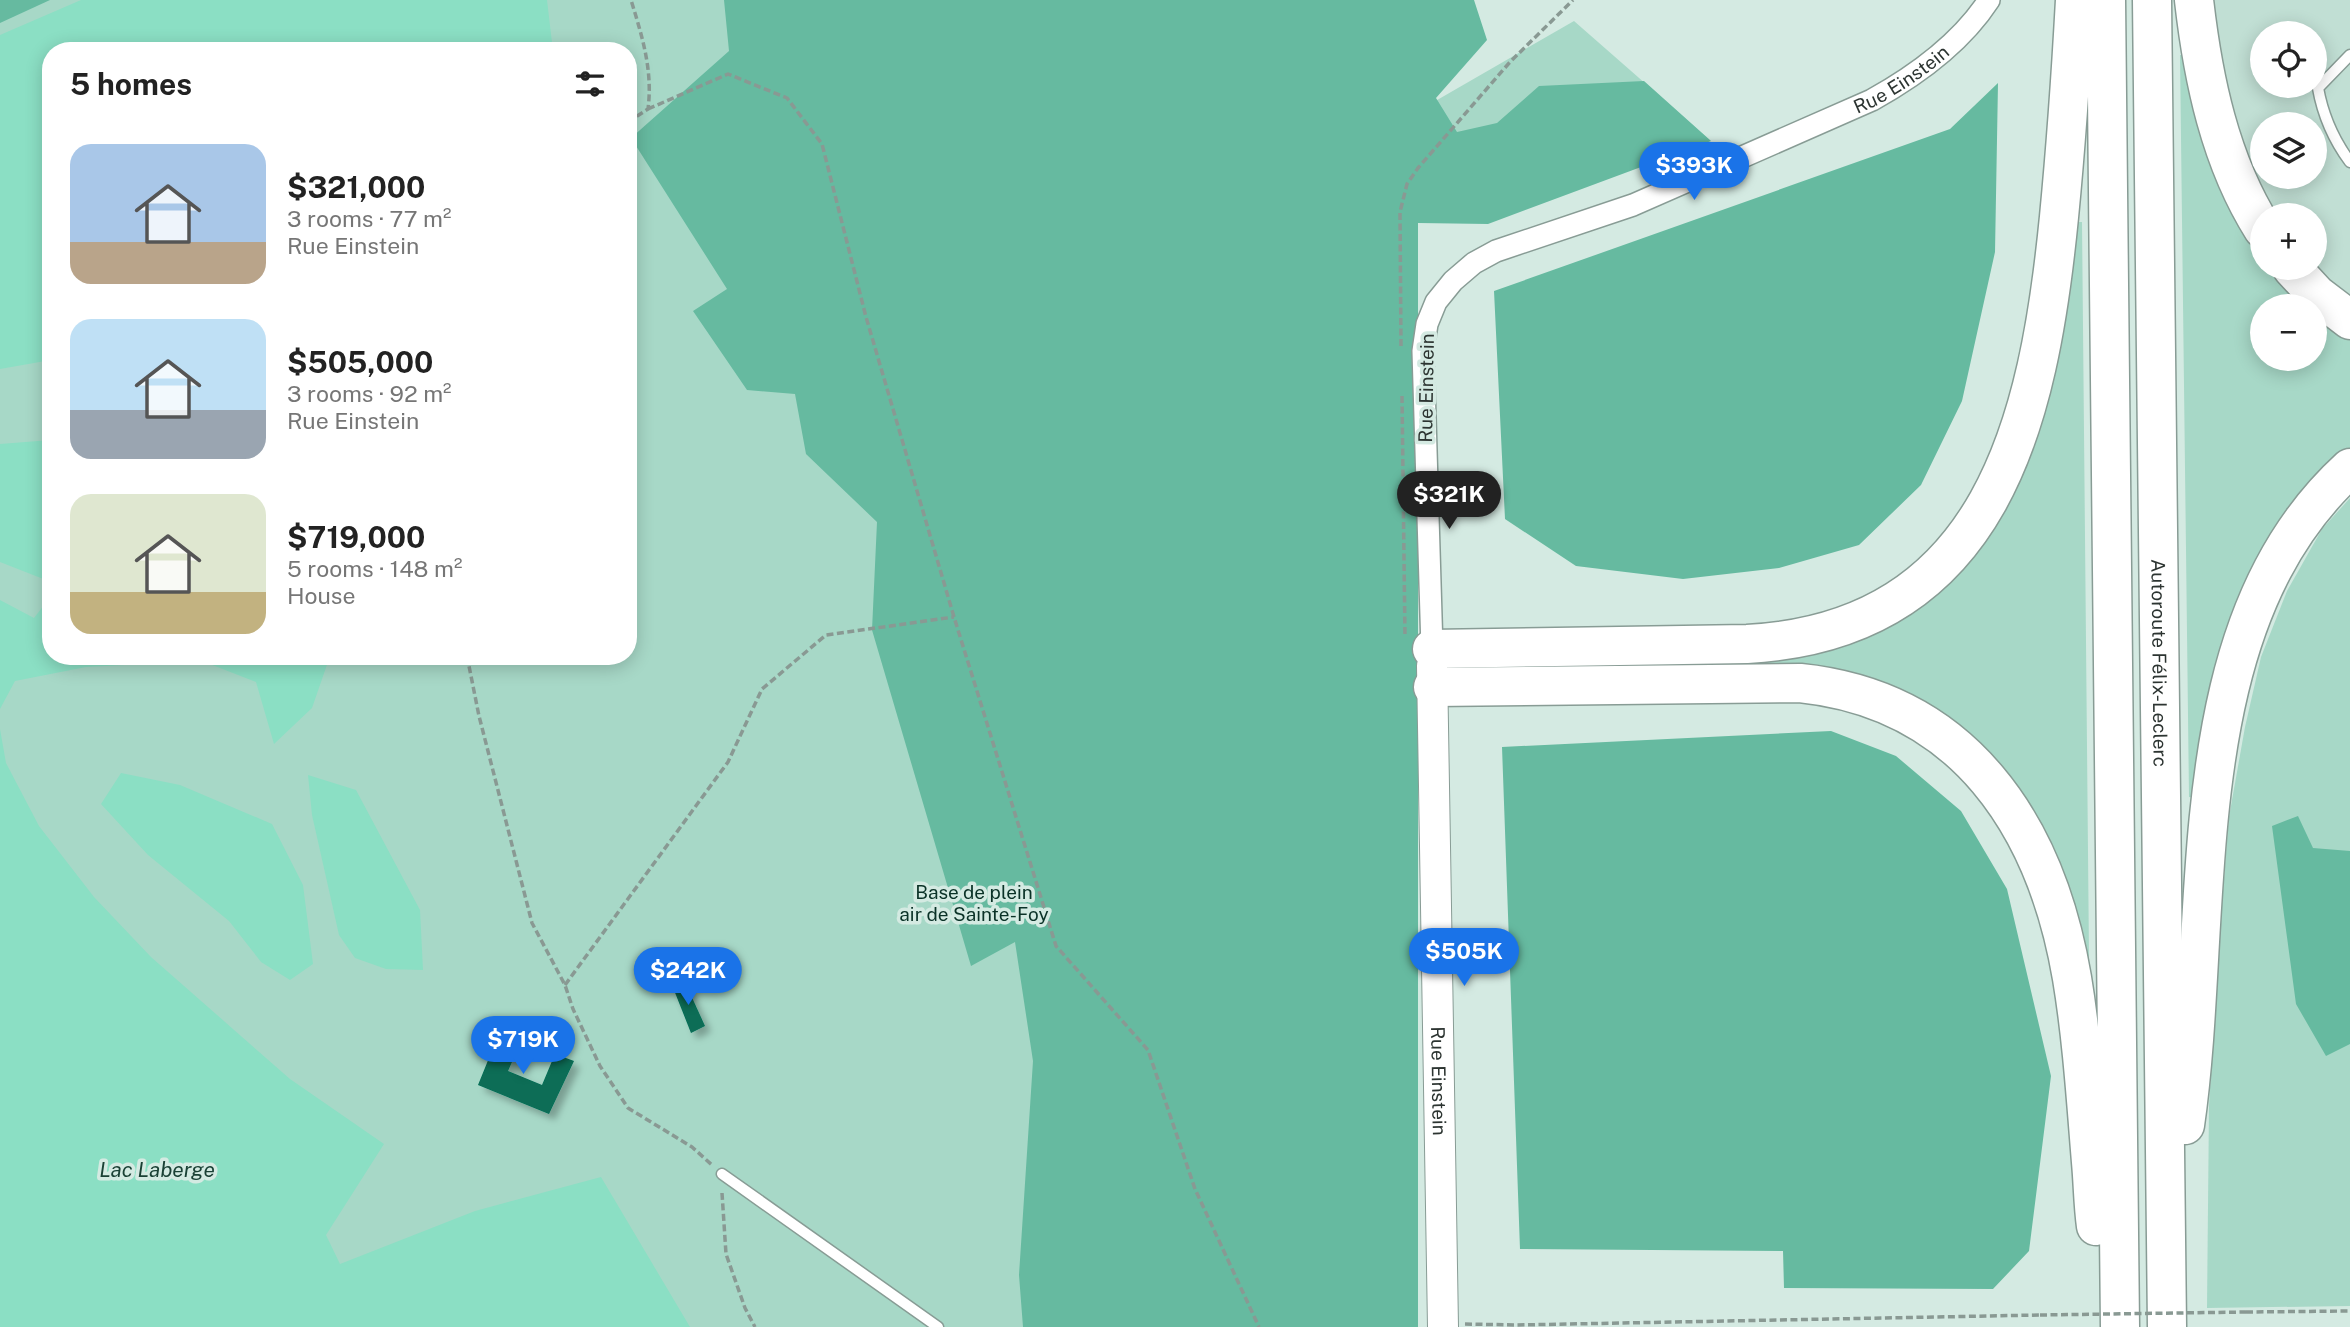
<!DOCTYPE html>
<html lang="en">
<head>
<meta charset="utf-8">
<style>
	body { margin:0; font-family:"Public Sans",sans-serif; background:#f6f6f6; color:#222; height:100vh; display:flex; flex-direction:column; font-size:26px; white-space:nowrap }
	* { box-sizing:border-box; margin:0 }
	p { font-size:23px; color:#767676 }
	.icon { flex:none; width:38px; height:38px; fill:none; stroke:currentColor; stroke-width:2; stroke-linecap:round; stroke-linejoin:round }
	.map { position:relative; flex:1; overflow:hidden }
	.drawer { position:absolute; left:42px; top:42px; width:595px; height:623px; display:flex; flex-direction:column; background:#fff; border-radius:28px; box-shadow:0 4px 18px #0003 }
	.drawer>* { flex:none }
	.buttons { position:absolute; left:2250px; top:21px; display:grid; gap:14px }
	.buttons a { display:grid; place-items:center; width:77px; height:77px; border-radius:50%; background:#fff; box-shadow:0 4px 18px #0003; font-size:35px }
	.price { position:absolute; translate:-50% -60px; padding:0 16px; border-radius:24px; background:#1a73e8; color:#fff; font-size:23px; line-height:46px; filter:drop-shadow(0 2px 4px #0008) }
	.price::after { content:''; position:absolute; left:50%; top:42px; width:21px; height:16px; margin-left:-10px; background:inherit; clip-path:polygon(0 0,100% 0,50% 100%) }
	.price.selected { background:#222; color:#fff }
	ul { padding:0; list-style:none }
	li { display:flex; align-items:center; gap:21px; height:175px; padding:0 28px }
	li span { display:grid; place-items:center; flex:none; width:196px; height:140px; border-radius:21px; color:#555 }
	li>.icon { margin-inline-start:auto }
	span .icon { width:84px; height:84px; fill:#fffc; stroke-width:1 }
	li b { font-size:30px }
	h2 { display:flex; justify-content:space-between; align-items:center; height:84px; padding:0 28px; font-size:30px }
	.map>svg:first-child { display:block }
	.built { fill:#c1dfd4; fill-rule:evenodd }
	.green { fill:#a7d8c7; fill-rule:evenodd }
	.forest { fill:#66baa0 }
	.water { fill:#8bdfc4 }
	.building { fill:#076d56; filter:url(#shadow) }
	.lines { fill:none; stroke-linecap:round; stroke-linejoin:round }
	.lane-casing { stroke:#889c95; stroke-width:13 }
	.street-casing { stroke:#889c95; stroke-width:24 }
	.secondary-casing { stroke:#889c95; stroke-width:32 }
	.highway-casing { stroke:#889c95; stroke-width:41 }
	.path { stroke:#899993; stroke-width:3.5; stroke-dasharray:7 3.5; stroke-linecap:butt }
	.lane { stroke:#fff; stroke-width:10 }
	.street { stroke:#fff; stroke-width:21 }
	.secondary { stroke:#fff; stroke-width:30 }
	.highway { stroke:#fff; stroke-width:38 }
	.path-bridge { stroke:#899993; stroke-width:3.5; stroke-dasharray:7 3.5; stroke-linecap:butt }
	.labels { text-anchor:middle; stroke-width:7; stroke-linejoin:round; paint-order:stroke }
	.street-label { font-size:19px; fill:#2c3431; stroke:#d4eae2 }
	.park-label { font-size:19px; fill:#0a3227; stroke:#d4eae2 }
	.water-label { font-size:21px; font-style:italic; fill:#1a4135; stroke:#d4eae2 }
</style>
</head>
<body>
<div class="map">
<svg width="2350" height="1327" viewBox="0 0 2350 1327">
	<defs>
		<filter id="shadow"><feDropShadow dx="6" dy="6" stdDeviation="3.5" flood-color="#0004"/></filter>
	</defs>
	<rect width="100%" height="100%" fill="#d4eae2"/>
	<!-- built -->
	<path class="built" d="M2210,0H2350V300L2315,268V215H2273L2263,198L2223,86ZM2263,33H2315V86H2263ZM2263,124H2315V177H2263Z"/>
	<!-- green -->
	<g class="green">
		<path d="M0,0H1311L1399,122L1574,21L1711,141L1384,192L1401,1327H0ZM51,51H628V656H51Z"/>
		<polygon points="2180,55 2190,55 2248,236 2263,257 2263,268 2270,268 2306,306 2263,306 2263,359 2315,359 2315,315 2350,339 2350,449 2309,487 2201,798 2189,797"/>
		<polygon points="2071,222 2082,222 2089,957 2080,959 1943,718 1546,673 1546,659 1775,657 1962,565"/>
		<polygon points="2350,498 2350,1306 2207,1308 2209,1106 2217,965 2229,817 2245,727 2261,657 2287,591 2322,529"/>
	</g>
	<!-- forest -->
	<g class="forest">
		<polygon points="0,0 50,0 0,23"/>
		<polygon points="724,0 1474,0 1487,40 1436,98 1457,132 1497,123 1539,86 1644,81 1711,141 1488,224 1418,223 1418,1327 1023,1327 1019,1275 1033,1061 1015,942 971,966 872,630 877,522 806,454 795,394 747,390 693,311 727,289 631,138 729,51"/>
		<polygon points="1998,83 1995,252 1962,401 1921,485 1859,545 1779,568 1683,579 1576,566 1505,519 1494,291 1950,129"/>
		<polygon points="1831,731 1896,756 1961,811 2007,889 2051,1076 2029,1251 1993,1289 1784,1288 1783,1251 1520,1249 1502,747"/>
		<polygon points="2298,816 2313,848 2350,851 2350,1044 2326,1056 2296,1004 2272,826"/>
	</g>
	<!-- water -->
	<g class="water">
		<polygon points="81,0 547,0 553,51 51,51 51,360 0,369 0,35"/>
		<polygon points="51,440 51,582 0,562 0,444"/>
		<polygon points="51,596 51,656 330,656 312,708 274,744 256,682 202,661 86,667 15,681 0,709 0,600 34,618"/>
		<polygon points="0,729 6,763 39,826 94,897 151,957 290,1079 384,1144 326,1235 340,1264 475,1211 601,1177 690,1327 0,1327"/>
		<polygon points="121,773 180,785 272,824 303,885 313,964 290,980 261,962 229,921 148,855 101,804"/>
		<polygon points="308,775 356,790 420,910 423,970 386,969 355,958 339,935 312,815"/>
	</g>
	<!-- building -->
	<g class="building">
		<polygon points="684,980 705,1026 691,1033 672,985"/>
		<polygon points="500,1031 522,1039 508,1071 542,1085 555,1054 574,1061 549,1114 478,1085"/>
	</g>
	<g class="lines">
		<defs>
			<g id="lane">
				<path d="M2350,55L2318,88C2323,116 2333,139 2350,162"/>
				<polyline points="722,1174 938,1327"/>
			</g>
			<g id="street">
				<path id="s1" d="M1432,649L1423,351L1427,324L1436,302L1453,281L1474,263L1496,251L1633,205L1872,100C1917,75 1961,43 1989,0"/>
			</g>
			<g id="secondary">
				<path id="s2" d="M1432,666L1443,1327"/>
			</g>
			<g id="highway">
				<polyline points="2106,0 2120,1327"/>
				<path id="s3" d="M2152,0L2167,1327"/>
				<path d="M2194,0C2203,79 2220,161 2263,229"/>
				<polyline points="2292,268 2316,294 2350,320"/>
				<path d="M1432,649L1747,644C1993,631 2039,420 2059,217C2066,145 2071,73 2075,0"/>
				<path d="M1433,687L1800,683C1964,700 2046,825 2072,978C2082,1038 2086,1101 2091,1162C2093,1183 2093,1205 2096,1226"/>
				<path d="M2185,1125C2216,912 2175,628 2350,468"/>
			</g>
		</defs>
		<!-- lane casing -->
		<use href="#lane" class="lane-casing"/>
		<!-- street casing -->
		<use href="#street" class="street-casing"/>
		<!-- secondary casing -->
		<use href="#secondary" class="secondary-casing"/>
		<!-- highway casing -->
		<use href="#highway" class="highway-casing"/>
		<!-- path -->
		<g class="path">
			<polyline points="648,109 728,74 787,98 822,144 866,317 954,617 1056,946 1148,1050 1195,1189 1259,1327"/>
			<path d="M628,122L648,109C653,70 642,36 631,0"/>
			<polyline points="1401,346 1400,212 1407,184 1418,168 1510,62 1573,0"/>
			<polyline points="1402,396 1405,637"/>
			<polyline points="467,656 479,716 532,923 565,985 573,1009 600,1066 628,1108 692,1147 712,1165"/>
			<polyline points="565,985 728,762 762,689 826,635 954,617"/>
			<polyline points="722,1193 726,1254 745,1308 755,1327"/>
			<polyline points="2246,1312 2350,1311"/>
			<polyline points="1465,1324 1517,1325 2040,1315"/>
		</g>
		<!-- lane -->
		<use href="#lane" class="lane"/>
		<!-- street -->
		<use href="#street" class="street"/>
		<!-- secondary -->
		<use href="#secondary" class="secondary"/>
		<!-- highway -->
		<use href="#highway" class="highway"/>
		<!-- path-bridge -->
		<polyline class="path-bridge" points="2040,1315 2246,1312"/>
	</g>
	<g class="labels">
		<!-- street labels -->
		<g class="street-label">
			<text dy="7" stroke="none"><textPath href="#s1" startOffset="870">Rue Einstein</textPath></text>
			<text transform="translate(1426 388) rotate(-89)" y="7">Rue Einstein</text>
			<text dy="7" stroke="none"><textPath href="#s3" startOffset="663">Autoroute Félix-Leclerc</textPath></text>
			<text dy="7" stroke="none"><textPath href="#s2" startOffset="415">Rue Einstein</textPath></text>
		</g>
		<!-- park labels -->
		<g class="park-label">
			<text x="974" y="899">Base de plein<tspan x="974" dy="22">air de Sainte-Foy</tspan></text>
		</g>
		<!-- water labels -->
		<g class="water-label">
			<text x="157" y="1177">Lac Laberge</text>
		</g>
	</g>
</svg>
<div class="buttons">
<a><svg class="icon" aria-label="locate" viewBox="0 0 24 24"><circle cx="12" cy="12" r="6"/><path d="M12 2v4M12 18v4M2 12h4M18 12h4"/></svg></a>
<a><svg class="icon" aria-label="layers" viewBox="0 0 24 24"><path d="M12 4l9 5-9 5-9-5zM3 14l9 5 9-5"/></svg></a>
<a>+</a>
<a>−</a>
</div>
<b class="price" style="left:1694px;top:202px">$393K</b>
<b class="price selected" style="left:1449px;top:531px">$321K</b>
<b class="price" style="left:1464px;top:988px">$505K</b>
<b class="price" style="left:688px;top:1007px">$242K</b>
<b class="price" style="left:523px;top:1076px">$719K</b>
<section class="drawer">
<h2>5 homes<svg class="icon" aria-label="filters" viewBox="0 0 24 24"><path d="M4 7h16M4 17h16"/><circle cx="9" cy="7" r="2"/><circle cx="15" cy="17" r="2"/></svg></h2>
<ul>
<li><span style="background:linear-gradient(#a9c7e8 70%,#b9a48a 0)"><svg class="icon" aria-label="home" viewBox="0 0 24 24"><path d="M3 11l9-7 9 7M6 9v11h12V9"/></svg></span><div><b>$321,000</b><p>3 rooms · 77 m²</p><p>Rue Einstein</p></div></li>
<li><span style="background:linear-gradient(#bfe0f5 65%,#9aa5b1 0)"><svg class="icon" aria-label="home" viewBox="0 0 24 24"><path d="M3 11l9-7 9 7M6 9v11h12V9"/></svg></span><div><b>$505,000</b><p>3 rooms · 92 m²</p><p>Rue Einstein</p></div></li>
<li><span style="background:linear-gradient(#dfe7d0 70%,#c2b280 0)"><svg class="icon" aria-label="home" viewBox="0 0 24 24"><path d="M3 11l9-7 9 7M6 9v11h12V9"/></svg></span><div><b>$719,000</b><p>5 rooms · 148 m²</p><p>House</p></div></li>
</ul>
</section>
</div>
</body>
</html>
